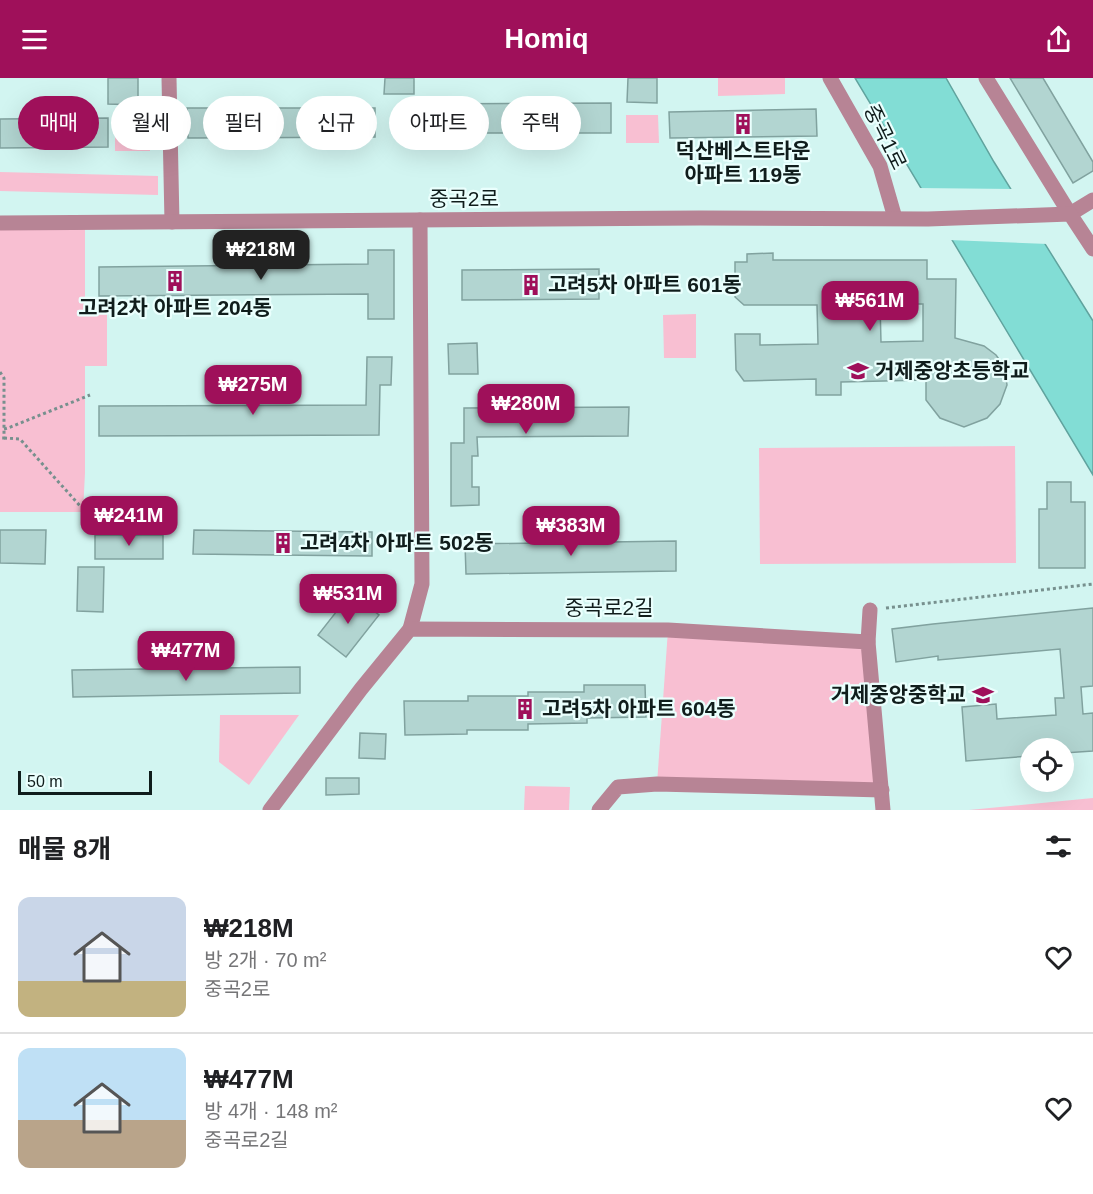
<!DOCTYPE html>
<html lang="ko">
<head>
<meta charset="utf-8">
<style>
	body { margin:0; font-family:Helvetica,"Noto Sans KR",sans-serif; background:#f2f2f2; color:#202124; height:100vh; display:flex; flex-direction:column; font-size:22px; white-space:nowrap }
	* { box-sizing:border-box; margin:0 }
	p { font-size:20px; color:#757577 }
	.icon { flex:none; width:33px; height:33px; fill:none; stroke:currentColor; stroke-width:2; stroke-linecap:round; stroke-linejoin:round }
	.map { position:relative; height:732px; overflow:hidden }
	.side { display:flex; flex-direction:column; background:#fff; flex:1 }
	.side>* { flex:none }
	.guide { position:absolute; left:18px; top:18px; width:600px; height:54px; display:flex; gap:12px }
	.controls { position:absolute; left:1020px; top:660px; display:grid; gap:12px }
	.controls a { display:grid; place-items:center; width:54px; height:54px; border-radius:50%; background:#fff; box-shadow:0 6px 24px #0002; font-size:30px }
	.scale { position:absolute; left:18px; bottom:15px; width:134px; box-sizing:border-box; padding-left:6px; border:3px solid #101d1c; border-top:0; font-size:16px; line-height:21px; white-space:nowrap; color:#101d1c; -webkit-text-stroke:4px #eafffd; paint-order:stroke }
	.price { position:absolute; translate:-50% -51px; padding:0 14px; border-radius:12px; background:#9f105a; color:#fff; font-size:20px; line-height:39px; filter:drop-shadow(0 2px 3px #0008) }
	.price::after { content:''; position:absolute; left:50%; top:36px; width:18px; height:14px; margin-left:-9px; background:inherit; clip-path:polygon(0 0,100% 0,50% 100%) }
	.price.selected { background:#222; color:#fff }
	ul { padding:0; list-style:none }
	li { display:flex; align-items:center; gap:18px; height:150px; padding:0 18px }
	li+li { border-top:2px solid #e0e0e0 }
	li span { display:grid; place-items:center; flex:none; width:168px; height:120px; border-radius:12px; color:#555 }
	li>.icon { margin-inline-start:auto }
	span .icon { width:72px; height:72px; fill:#fffc; stroke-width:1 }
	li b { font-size:26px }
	h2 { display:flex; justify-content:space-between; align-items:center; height:72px; padding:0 18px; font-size:26px }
	.pill { padding:0 21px; border-radius:27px; background:#fff; box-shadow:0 6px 24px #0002; font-size:21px; line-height:54px }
	.pill.selected { background:#9f105a; color:#fff }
	header { display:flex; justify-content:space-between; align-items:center; height:78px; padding:0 18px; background:#9f105a; color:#fff; font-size:27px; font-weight:700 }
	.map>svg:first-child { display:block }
	.green { fill:#f8bfd2 }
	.water { fill:#82ddd5; stroke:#60a39e; stroke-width:1.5 }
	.pier { fill:#d2f5f1 }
	.building { fill:#b2d5d1; stroke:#81a29f; stroke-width:1.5; fill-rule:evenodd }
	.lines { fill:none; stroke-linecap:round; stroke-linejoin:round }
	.path { stroke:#77908e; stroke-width:3; stroke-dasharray:3 3; stroke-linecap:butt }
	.minor { stroke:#b78495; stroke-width:15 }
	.labels { text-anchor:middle; stroke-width:4.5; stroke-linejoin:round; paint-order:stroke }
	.street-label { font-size:21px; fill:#101d1c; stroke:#eafffd }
	.poi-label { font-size:21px; font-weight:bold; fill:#101d1c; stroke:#eafffd; text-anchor:start }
</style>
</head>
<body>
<header><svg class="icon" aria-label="menu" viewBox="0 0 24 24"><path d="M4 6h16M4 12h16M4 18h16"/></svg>Homiq<svg class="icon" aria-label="share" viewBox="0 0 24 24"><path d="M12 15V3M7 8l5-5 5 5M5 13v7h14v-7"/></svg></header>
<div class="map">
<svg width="1093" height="732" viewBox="0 0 1093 732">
	<rect width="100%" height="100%" fill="#d2f5f1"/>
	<!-- green -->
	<g class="green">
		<polygon points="718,0 785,0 785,16 718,18"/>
		<polygon points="626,37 658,37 659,65 626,65"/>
		<polygon points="115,39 149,39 150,73 115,73"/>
		<polygon points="0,94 158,98 158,117 0,113"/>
		<polygon points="85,144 85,223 107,225 107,288 85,288 85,395 83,434 0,434 0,145"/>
		<polygon points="696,236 696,280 664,280 663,237"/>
		<polygon points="1015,368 1016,485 760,486 759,370"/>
		<polygon points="668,552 868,564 882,712 657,706"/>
		<polygon points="220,637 299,637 249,707 219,684"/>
		<polygon points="525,708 570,709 569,732 524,732"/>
		<polygon points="1093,720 1093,732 969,732"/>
	</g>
	<!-- water -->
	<polygon class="water" points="855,0 946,0 994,84 1093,243 1093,397"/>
	<!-- pier -->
	<polygon class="pier" points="917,110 1014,111 1048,166 949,162"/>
	<!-- building -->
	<g class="building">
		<polygon points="108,0 138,0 138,27 108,26"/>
		<polygon points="385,0 414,0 414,16 384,16"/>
		<polygon points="628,0 657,0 657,25 627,24"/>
		<polygon points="1010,0 1043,0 1093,84 1093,93 1073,105"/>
		<polygon points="611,25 611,55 423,55 423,26"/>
		<polygon points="187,30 375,30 375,59 188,60"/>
		<polygon points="816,31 817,58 670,60 669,34"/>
		<polygon points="108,40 108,69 0,70 0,41"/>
		<polygon points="368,172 394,172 394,241 368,241 368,216 99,218 99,189 368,186"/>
		<path d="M773,175V182H927V201H956L955,260L984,268L996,277L1004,288L1007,307L1000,326L987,340L964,349L940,340L926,322V302L841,304V317H816V301L744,303L736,292L735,256H760V267L818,266L817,227H744L735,219V184H747V176ZM880,226H923V263L881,264Z"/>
		<polygon points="599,191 599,221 462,222 462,192"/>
		<polygon points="477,265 478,296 449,296 448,266"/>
		<polygon points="367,279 392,279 391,307 380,307 379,357 99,358 99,328 366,327"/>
		<polygon points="629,329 628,358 477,359 478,378 472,378 472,409 479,409 479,427 451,428 451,365 464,365 464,330"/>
		<polygon points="1047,404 1071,404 1071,424 1085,424 1085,490 1039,490 1039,431 1047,431"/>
		<polygon points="0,452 46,452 45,486 0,485"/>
		<polygon points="194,452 372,454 372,478 193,476"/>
		<rect x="95" y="457" width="68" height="24"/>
		<polygon points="676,463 676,493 466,496 465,466"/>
		<polygon points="78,489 104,489 103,534 77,533"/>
		<polygon points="351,515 379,537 346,579 318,557"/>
		<polygon points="1093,530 1093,608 1081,609 1083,636 1093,635 1093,673 1064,675 1064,670 1030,670 1030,678 966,683 962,629 996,626 997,641 1056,637 1055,620 1064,620 1060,571 938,582 938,578 896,584 892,551 933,546"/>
		<polygon points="300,589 300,615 73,619 72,592"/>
		<polygon points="584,607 645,607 646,639 587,640 587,645 528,646 528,652 467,652 467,656 405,657 404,623 468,623 468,618 528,618 528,614 584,614"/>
		<polygon points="360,655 386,656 385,681 359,680"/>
		<polygon points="326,700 359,700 359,716 326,717"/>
	</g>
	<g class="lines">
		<!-- path -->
		<g class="path">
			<polyline points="0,294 4,300 4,360 0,360"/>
			<polyline points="4,351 8,350 90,317"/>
			<polyline points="4,360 20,361 81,429"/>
			<polyline points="886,530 1093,506"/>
		</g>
		<!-- minor -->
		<g class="minor">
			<polyline points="169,0 172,144"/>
			<polyline points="830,0 880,88 895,140"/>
			<polyline points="986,0 1070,136 1093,122"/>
			<polyline points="0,145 700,140 928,141 1070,136 1093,171"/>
			<polyline points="410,551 422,506 420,142"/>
			<polyline points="868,564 870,532"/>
			<polyline points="270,732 361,611 410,551 668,552 868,564 883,732"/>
			<polyline points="599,732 618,709 657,706 882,712"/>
		</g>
	</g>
	<!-- icons -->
	<defs>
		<symbol id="building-bare" viewBox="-9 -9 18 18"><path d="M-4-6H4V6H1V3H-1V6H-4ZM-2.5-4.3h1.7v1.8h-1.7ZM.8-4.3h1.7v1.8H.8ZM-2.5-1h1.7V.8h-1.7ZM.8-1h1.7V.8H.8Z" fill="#9f105a" stroke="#eafffd" stroke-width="2.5" paint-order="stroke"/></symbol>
		<symbol id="school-bare" viewBox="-9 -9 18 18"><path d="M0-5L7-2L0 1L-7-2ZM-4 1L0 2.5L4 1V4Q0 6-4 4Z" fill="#9f105a" stroke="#eafffd" stroke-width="2.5" paint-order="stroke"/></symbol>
	</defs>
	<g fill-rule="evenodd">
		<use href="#building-bare" x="728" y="31" width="30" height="30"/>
		<use href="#building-bare" x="160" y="188" width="30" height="30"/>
		<use href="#building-bare" x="516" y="192" width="30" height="30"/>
		<use href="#school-bare" x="843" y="278" width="30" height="30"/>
		<use href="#building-bare" x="268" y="450" width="30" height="30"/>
		<use href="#school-bare" x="968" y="602" width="30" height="30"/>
		<use href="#building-bare" x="510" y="616" width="30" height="30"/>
	</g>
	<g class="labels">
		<!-- street labels -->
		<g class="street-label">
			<text transform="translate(885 59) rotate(64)" y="7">중곡1로</text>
			<text x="464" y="128">중곡2로</text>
			<text x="609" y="537">중곡로2길</text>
		</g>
		<!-- poi labels -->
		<g class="poi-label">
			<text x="743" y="80" text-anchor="middle">덕산베스트타운<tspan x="743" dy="24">아파트 119동</tspan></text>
			<text x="548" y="214">고려5차 아파트 601동</text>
			<text x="175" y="237" text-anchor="middle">고려2차 아파트 204동</text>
			<text x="875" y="300">거제중앙초등학교</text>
			<text x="300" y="472">고려4차 아파트 502동</text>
			<text x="966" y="624" text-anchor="end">거제중앙중학교</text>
			<text x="542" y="638">고려5차 아파트 604동</text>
		</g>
	</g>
</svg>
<div class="controls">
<a><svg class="icon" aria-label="locate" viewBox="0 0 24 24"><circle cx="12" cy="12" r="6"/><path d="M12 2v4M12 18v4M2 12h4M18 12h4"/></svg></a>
</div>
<div class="scale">50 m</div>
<b class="price selected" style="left:261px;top:203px">₩218M</b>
<b class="price" style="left:870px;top:254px">₩561M</b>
<b class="price" style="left:253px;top:338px">₩275M</b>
<b class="price" style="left:526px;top:357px">₩280M</b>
<b class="price" style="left:129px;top:469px">₩241M</b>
<b class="price" style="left:571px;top:479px">₩383M</b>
<b class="price" style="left:348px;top:547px">₩531M</b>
<b class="price" style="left:186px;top:604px">₩477M</b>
<div class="guide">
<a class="pill selected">매매</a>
<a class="pill">월세</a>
<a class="pill">필터</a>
<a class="pill">신규</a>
<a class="pill">아파트</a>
<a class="pill">주택</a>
</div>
</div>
<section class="side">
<h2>매물 8개<svg class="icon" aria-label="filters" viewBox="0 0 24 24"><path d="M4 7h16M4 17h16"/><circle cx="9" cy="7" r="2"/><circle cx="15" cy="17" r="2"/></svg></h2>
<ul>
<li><span style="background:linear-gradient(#c9d6e8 70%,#c2b280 0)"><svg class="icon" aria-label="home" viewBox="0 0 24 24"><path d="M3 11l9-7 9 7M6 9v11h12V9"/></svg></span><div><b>₩218M</b><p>방 2개 · 70 m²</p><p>중곡2로</p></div><svg class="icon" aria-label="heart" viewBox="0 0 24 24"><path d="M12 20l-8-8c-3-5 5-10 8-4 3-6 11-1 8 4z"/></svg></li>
<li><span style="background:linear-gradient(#bfe0f5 60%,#b9a48a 0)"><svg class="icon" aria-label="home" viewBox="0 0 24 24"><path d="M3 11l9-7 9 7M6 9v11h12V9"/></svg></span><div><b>₩477M</b><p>방 4개 · 148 m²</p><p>중곡로2길</p></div><svg class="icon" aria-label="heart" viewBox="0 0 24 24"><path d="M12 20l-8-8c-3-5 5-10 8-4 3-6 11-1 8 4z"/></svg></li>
</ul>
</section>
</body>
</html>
